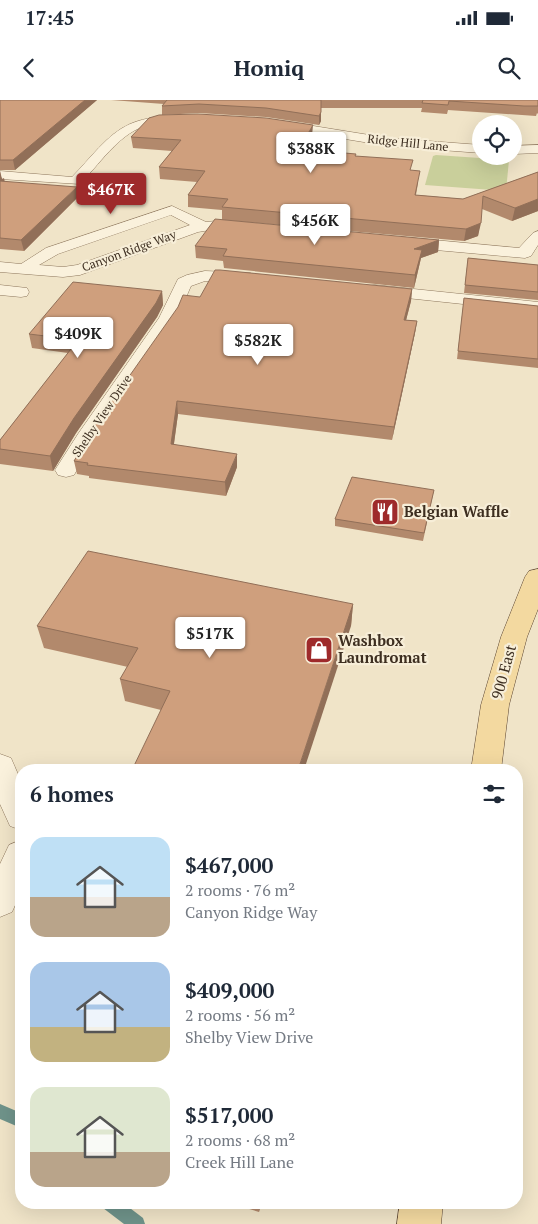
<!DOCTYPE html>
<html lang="en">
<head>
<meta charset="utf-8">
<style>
	body { margin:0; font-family:"PT Serif",serif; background:#f6f6f7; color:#1f2937; height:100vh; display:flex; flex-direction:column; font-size:19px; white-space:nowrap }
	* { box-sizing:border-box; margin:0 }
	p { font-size:16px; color:#747a83 }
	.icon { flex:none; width:28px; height:28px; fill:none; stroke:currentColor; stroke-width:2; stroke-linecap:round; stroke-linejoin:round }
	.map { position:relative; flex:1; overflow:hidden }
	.panel { position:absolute; left:15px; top:664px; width:508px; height:445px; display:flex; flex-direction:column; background:#fff; border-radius:20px; box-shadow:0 5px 20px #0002 }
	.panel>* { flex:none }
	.fabs { position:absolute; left:472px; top:15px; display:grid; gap:10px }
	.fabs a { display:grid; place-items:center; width:50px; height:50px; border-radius:50%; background:#fff; box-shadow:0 5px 20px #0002; font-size:25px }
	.price { position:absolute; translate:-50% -42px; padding:0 11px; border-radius:5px; background:#fff; color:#222; font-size:16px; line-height:32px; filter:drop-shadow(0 1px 2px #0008) }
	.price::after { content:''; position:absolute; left:50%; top:30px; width:15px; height:11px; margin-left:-8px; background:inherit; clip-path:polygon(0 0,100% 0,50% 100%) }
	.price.on { background:#9e2a2b; color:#fff }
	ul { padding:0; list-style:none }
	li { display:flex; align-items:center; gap:15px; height:125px; padding:0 15px }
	li span { display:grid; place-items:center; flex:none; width:140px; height:100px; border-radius:15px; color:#555 }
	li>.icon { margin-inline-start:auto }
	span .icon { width:60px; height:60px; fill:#fffc; stroke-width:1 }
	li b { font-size:21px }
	h2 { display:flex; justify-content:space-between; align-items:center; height:60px; padding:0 15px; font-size:21px }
	.status { display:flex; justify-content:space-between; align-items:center; height:35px; padding:0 25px; background:#fff; direction:ltr }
	.status svg { height:14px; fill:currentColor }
	header { display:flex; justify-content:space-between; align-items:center; height:65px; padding:0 15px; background:#fff; font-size:22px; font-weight:700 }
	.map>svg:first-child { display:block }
	.green { fill:#c9cf9b }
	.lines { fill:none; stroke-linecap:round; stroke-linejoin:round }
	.stream { fill:#6f938a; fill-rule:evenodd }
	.minor-casing { stroke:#8d765c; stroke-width:1 }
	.major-casing { stroke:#5b4430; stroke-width:1 }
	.minor { fill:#faf1dc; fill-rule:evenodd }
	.major { fill:#f3d9a0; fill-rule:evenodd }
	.wall { fill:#b2896c }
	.shaded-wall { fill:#916f58 }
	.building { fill:#cf9f7d; stroke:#916f58 }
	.labels { text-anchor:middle; stroke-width:4.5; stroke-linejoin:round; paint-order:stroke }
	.far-street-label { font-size:12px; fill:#3d2e20; stroke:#f7eed8 }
	.poi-label { font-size:15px; font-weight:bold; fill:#3d2e20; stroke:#f7eed8; text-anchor:start }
	.street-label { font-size:15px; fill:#3d2e20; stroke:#f7eed8 }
</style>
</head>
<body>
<div class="status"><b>17:45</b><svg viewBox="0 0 49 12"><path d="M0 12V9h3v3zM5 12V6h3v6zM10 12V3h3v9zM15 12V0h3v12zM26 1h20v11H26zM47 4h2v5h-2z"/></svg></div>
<header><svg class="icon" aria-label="back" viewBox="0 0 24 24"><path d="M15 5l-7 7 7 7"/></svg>Homiq<svg class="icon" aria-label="search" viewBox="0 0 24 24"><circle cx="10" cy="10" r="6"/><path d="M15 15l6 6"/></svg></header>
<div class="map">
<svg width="538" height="1124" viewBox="0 0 538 1124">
	<rect width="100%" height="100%" fill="#f0e4c8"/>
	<!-- green -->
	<polygon class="green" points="436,55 509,60 506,91 425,85 433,56"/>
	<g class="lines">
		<!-- stream -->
		<g class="stream">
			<polygon points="0,1004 21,1013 21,1028 0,1019"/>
			<polygon points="101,1102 122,1102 143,1118 145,1124 124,1124 103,1108"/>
		</g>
		<defs>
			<g id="minor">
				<path d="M181,15L187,19L185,22C171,25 157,23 143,27C119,34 97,67 80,84L0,79V71L72,77C90,59 107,34 130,24C146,17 165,16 181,15Z"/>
				<polygon points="276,20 388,38 481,45 481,53 388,46 272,27 270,24 272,21"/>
				<polygon points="538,45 538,53 514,54 514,46"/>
				<path d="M172,106L206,122L216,121L252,125L254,128L252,131L247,132L216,129L198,132L80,175L63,177L0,172V162L21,164L46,148ZM171,115L190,125L77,165L63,167L39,165L58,154Z"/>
				<polygon points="538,131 538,145 531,156 525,158 402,147 397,145 394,142 397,139 402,137 519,148 533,133"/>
				<polygon points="205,171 250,173 256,175 258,178 256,181 250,183 205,181 191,186 177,218 98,334 74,375 66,377 58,375 55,370 78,334 159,218 178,179 187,175"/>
				<polygon points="0,185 27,188 29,192 27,196 21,197 0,195"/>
				<polygon points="375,185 538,202 538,212 369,194 367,190 369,186"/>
				<polygon points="0,654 11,658 21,681 21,730 10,726 0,704"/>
				<polygon points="21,740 21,792 12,812 0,817 0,764 9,745"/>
			</g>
			<g id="major">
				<polygon points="538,469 538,509 527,537 509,605 501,670 471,670 481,605 501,537 525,477 529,471"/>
				<polygon points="400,1102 443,1102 441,1124 397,1124"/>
			</g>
		</defs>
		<!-- minor casing -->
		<use href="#minor" class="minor-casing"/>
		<!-- major casing -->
		<use href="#major" class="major-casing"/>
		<!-- minor -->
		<use href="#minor" class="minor"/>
		<!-- major -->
		<use href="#major" class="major"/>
	</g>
	<!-- wall -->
	<g class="wall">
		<polygon points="0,0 97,0 15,70 0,70"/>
		<polygon points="111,0 538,0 538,14 537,13 536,16 522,15 448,10 447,14 421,12 422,8 321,8 321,21 319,25 266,17 199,13 162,15 162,6 164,4"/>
		<polygon points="312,36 305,50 356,56 411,70 418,83 416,95 463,99 538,72 538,111 512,121 482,109 478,136 464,141 222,120 222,110 188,107 188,95 197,82 160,79 159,67 172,51 133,48 131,37"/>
		<polygon points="0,71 1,77 4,81 78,97 24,151 0,149"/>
		<polygon points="439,140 438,152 421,158 414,188 224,168 223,161 196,158 195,146"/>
		<polygon points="468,158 538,165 538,200 464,193"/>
		<polygon points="412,189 411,201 406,220 417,221 415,233 392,340 178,314 174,344 237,367 226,396 89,378 89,376 77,374 74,361 200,197"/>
		<polygon points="162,191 163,205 157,217 76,333 53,371 0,364 0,340 68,253 32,248 29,234"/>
		<polygon points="464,198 538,206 538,268 457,259"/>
		<polygon points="434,390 423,441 335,426 335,419"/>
		<polygon points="353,504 351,526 161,610 125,601 120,579 128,567 44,548 37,526"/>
		<polygon points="226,1102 261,1102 259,1112"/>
	</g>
	<!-- shaded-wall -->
	<g class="shaded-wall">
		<polygon points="85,0 97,0 15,70 13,60"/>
		<polygon points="321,12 321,21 319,25 319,16"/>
		<polygon points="313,25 312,36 299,61 299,49"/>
		<polygon points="0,71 2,79 4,78 6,88 0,83"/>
		<polygon points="77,87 78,97 24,151 21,140"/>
		<polygon points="538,99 538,111 512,121 515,108"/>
		<polygon points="481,123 478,136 464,141 466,129"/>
		<polygon points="439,140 438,152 421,158 414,188 415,175 414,149"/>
		<polygon points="412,189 411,201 403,232 404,220"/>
		<polygon points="162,191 163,205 157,217 76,333 53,371 50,356 74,318"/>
		<polygon points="417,221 415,233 392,340 394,327"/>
		<polygon points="177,301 178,314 172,357 171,344"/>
		<polygon points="237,354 237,367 226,396 225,382"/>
		<polygon points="353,504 351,526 304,670 298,670"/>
		<polygon points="259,1102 261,1102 259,1112"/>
	</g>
	<!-- building -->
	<g class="building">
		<polygon points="0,0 85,0 13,60 0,60"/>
		<polygon points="167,0 321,0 321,12 319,16 266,8 199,4 162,6"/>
		<polygon points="423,0 538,0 538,6 524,6 449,1 448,5 422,3"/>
		<polygon points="198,14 266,18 313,25 299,49 356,54 355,56 413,60 410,70 420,71 415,95 463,99 538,72 538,99 515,108 483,96 481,123 466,129 222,107 228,99 188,95 205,71 159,67 181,40 131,37 149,18 159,15"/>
		<polygon points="0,81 77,87 21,140 0,138"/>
		<polygon points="215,119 439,140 414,149 422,150 415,175 223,156 227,149 195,146"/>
		<polygon points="468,158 538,165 538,192 465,185"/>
		<polygon points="215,170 220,170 412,189 404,220 417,221 394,327 177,301 171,344 237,354 225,382 87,365 88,363 74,361 97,322 178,207 183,195 200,197"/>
		<polygon points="73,182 162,191 156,203 74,318 50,356 0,349 0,340 78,240 29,234"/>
		<polygon points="464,198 538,206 538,259 458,251"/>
		<polygon points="352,377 434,390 424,433 335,419"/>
		<polygon points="88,451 353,504 298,670 132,670 170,591 120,579 138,548 37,526"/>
	</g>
	<!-- icons -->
	<defs>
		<symbol id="restaurant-square" viewBox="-11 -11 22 22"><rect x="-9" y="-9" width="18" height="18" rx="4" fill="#9e2a2b" stroke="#f7eed8"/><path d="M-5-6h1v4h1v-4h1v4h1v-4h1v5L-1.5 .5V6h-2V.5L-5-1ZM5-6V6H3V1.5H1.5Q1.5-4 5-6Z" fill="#fff"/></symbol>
		<symbol id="shop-square" viewBox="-11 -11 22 22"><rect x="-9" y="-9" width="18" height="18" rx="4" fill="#9e2a2b" stroke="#f7eed8"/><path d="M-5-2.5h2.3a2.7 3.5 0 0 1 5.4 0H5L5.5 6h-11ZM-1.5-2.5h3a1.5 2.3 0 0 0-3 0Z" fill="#fff"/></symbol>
	</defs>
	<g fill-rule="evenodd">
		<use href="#restaurant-square" x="369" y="396" width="32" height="32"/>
		<use href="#shop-square" x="303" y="534" width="32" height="32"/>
	</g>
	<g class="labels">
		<!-- far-street labels -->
		<g class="far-street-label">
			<text transform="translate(408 43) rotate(6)" y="4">Ridge Hill Lane</text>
			<text transform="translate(129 151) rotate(-20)" y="4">Canyon Ridge Way</text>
			<text transform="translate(102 316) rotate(-56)" y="4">Shelby View Drive</text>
		</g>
		<!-- poi labels -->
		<g class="poi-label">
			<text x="404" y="417">Belgian Waffle</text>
			<text x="338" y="546">Washbox<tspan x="338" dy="17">Laundromat</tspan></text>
		</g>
		<!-- street labels -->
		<g class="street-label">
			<text transform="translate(504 572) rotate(-75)" y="5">900 East</text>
		</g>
	</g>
</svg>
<div class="fabs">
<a><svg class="icon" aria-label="locate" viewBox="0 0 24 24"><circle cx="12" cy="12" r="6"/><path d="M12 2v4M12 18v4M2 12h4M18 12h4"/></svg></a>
</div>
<b class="price" style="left:311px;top:74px">$388K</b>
<b class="price on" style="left:111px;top:115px">$467K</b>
<b class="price" style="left:315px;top:146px">$456K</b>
<b class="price" style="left:78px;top:259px">$409K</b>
<b class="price" style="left:258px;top:266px">$582K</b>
<b class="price" style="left:210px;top:559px">$517K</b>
<section class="panel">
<h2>6 homes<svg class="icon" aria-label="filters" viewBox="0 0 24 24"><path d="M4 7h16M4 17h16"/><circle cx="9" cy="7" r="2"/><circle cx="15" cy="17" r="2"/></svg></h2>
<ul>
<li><span style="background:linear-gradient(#bfe0f5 60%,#b9a48a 0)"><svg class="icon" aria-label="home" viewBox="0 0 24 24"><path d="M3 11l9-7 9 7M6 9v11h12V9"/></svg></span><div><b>$467,000</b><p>2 rooms · 76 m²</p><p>Canyon Ridge Way</p></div></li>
<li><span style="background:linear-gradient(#a9c7e8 65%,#c2b280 0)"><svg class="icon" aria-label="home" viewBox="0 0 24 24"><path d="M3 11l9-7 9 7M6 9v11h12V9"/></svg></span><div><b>$409,000</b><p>2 rooms · 56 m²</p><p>Shelby View Drive</p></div></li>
<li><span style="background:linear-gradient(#dfe7d0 65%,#b9a48a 0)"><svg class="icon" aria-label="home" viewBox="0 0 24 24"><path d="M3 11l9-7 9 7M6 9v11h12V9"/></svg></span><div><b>$517,000</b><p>2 rooms · 68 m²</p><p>Creek Hill Lane</p></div></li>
</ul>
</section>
</div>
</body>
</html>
